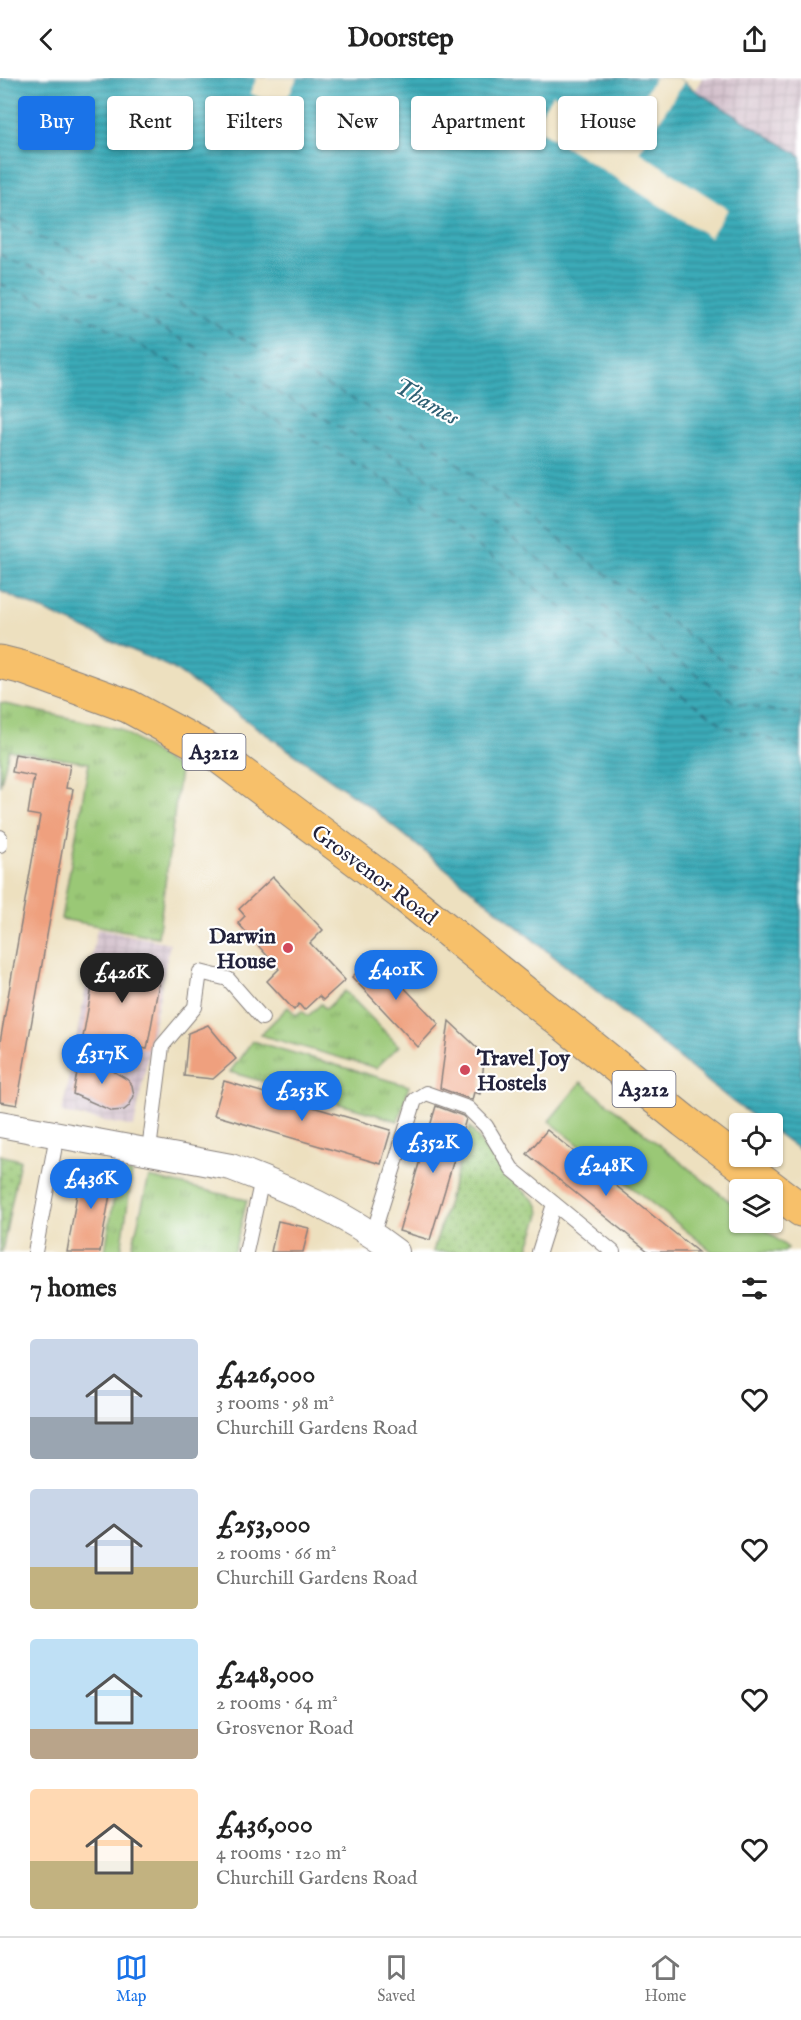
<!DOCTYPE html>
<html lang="en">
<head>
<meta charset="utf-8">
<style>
	body { margin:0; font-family:"IM FELL English",serif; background:#f6f6f6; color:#222; height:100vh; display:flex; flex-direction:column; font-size:22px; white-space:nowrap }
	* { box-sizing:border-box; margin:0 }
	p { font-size:20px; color:#767676 }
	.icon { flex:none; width:33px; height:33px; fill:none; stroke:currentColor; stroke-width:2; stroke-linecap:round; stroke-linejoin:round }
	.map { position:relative; height:1174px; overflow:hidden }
	.drawer { display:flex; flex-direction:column; background:#fff; flex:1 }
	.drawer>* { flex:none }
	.hud { position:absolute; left:18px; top:18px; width:765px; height:54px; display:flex; gap:12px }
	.fabs { position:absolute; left:729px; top:1035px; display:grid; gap:12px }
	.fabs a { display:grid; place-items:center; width:54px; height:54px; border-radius:6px; background:#fff; box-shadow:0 2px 4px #0004; font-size:30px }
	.price { position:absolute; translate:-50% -51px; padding:0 14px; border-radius:21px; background:#1a73e8; color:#fff; font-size:20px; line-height:39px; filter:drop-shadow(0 2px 3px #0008) }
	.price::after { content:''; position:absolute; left:50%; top:36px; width:18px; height:14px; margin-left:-9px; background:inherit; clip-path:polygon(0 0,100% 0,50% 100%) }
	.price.on { background:#222; color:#fff }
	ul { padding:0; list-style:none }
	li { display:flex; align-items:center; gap:18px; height:150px; padding:0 30px }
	li span { display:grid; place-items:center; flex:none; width:168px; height:120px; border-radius:6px; color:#555 }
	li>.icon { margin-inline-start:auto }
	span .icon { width:72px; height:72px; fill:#fffc; stroke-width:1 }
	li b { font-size:26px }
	h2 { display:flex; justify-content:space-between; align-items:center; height:72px; padding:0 30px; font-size:26px }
	.pill { padding:0 21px; border-radius:6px; background:#fff; box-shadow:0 2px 4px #0004; font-size:21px; line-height:54px }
	.pill.on { background:#1a73e8; color:#fff }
	header { display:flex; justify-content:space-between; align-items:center; height:78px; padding:0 30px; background:#fff; font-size:27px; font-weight:700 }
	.menu { display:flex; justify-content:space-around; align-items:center; height:84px; border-top:2px solid #e0e0e0; background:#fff; font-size:16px; color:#767676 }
	.menu a { display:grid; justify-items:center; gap:3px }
	.menu .on { color:#1a73e8 }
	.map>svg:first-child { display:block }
	.industrial { fill:url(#industrial-grid) }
	.grass { fill:url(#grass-tufts); stroke:#5e7558; stroke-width:1.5 }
	.park { fill:url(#park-dots); stroke:#5e7558; stroke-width:1.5 }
	.garden { fill:#9ac876; stroke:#5e7558; stroke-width:1.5 }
	.water { fill:url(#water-rules); stroke:#2e6679; stroke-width:1.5 }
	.pier { fill:#ede0bf }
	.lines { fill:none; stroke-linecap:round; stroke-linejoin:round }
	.ferry { stroke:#2d5f73; stroke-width:1.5; stroke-dasharray:8 6; stroke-linecap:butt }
	.building { fill:#efa07e }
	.lane-casing { stroke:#88817d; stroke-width:16 }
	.street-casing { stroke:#88817d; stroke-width:28 }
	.highway-casing { stroke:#88817d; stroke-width:35 }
	.lane { stroke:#fff; stroke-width:14 }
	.street { stroke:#fff; stroke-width:26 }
	.highway { stroke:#f7c06b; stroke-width:33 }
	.poi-dot { fill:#d1495b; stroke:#fff; stroke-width:2 }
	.labels { text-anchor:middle; stroke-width:4.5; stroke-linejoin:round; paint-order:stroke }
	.shield { fill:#fff; stroke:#646476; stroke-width:1.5 }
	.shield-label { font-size:21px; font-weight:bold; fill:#22223b }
	.street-label { font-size:22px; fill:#22223b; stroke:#fff }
	.poi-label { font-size:22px; font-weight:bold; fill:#22223b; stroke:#fff; text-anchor:end }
	.water-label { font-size:24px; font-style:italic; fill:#2d5f73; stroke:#fff }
</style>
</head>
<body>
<header><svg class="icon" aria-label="back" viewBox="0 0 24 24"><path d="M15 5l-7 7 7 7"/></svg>Doorstep<svg class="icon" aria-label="share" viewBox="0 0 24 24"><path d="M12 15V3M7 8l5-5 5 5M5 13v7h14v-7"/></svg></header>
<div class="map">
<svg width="801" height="1174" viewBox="0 0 801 1174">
	<defs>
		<pattern id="industrial-grid" width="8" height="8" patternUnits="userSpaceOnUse" patternTransform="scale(1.5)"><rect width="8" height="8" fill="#d1bdc9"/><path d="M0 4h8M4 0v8" fill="none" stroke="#b3a2ae"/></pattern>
		<pattern id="grass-tufts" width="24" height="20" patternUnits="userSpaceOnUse" patternTransform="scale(1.5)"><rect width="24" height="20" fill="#9ac876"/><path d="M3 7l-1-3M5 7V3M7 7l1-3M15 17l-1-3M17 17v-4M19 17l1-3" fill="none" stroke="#7da262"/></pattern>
		<pattern id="park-dots" width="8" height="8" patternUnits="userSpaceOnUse" patternTransform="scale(1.5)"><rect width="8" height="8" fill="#9ac876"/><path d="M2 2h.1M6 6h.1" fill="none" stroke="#7da262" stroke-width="1.8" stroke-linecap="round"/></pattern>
		<pattern id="water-rules" width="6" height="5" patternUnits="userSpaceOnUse" patternTransform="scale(1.5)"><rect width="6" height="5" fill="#3aaab7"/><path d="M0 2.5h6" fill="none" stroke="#308a96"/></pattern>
	</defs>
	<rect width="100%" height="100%" fill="#fff"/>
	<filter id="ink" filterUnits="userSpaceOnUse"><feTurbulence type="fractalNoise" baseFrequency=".0167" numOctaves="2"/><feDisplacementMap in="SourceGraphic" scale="12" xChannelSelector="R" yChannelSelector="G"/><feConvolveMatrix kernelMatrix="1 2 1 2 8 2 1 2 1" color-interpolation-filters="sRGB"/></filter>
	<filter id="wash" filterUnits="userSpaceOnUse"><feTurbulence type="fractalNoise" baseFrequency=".008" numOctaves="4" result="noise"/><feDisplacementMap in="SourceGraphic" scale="24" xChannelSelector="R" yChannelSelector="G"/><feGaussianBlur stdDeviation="1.35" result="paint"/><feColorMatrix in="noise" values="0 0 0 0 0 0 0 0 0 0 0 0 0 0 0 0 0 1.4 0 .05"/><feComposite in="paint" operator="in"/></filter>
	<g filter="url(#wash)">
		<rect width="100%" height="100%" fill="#ede0bf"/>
		<!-- industrial -->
		<g class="industrial">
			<polygon points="702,0 801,0 801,78 697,14 695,12"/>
			<polygon points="97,851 170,865 134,1049 62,1035"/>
		</g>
		<!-- grass -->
		<g class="grass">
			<polygon points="0,625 120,651 180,692 158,859 61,841 89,685 9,672 0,708"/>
			<polygon points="345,913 399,968 376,990 260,957 288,929 296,937 302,933 308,938 321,926 326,931"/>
			<polygon points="252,963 409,1008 398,1043 230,994"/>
			<polygon points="118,1094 132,1095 121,1174 105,1174"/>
			<polygon points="149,1099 247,1122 234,1174 131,1174"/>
		</g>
		<!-- park -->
		<g class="park">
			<polygon points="470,1049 502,1094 535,1123 539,1129 540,1137 527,1174 433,1174"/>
			<polygon points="0,1077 20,1082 2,1174 0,1174"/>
		</g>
		<!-- garden -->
		<polygon class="garden" points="581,1004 739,1131 740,1144 757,1145 788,1170 784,1174 713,1174 549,1043"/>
		<!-- water -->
		<polygon class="water" points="0,0 678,0 697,14 801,78 801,1073 773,1052 772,1046 763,1045 733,1024 371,730 172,590 0,513"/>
		<!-- pier -->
		<g class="pier">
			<polygon points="257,0 297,0 282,30 250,15"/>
			<polygon points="655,0 678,0 684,4 639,74 728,131 710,159 533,48 553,16 618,58"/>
		</g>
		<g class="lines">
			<!-- ferry -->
			<g class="ferry">
				<polyline points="0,143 119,193 423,360 727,586 801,600"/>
				<polyline points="0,177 103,218 414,390 736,625 801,638"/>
				<polyline points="0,206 101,246 392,406 727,650 801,669"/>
			</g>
		</g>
		<g id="blocks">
			<!-- building -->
			<g class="building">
				<polygon points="15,676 70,686 66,710 73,711 17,1027 0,1024 0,964 40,738 28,736 34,698 12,694"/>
				<polygon points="273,799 323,852 310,865 345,902 323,922 319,918 304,932 299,926 294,932 267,903 279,891 238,845 245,838 239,831"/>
				<polygon points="374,878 439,946 418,969 352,899"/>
				<polygon points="97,882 161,894 147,971 83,959"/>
				<polygon points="449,943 485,977 480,1016 474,1014 472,1022 440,1010"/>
				<polygon points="208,947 236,981 213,1001 184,998 188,955"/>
				<polygon points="81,973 128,1002 132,1007 134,1018 129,1028 124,1032 112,1033 73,1016"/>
				<polygon points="224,1003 391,1052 381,1086 214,1037"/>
				<polygon points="436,1028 463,1038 466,1041 430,1162 399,1153"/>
				<polygon points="547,1052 698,1174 649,1174 527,1076"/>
				<polygon points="82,1087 114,1093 100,1174 67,1174"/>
				<polygon points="278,1143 309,1150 303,1174 271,1174"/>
			</g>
		</g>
	</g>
	<g filter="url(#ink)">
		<use href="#blocks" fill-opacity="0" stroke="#88817d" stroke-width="1.5"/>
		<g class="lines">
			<defs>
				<g id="lane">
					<polyline points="0,759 0,767"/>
					<polyline points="149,1072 162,968 195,929 200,894 228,901 262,940"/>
					<polyline points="373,1156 415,1022 426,1015 468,1030 486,1048 512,1091 613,1174"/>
					<polyline points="35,1174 57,1057"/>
					<polyline points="246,1174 262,1101"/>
					<polyline points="539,1174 554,1126"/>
				</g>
				<path id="street" d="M0,1046L231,1089C289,1111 347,1136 396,1174"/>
				<polyline id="highway" points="0,584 24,590 128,628 213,674 401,815 684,1043 801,1132"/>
			</defs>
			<!-- lane casing -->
			<use href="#lane" class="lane-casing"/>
			<!-- street casing -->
			<use href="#street" class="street-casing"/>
			<!-- highway casing -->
			<use href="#highway" class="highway-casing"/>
			<!-- lane -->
			<use href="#lane" class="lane"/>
			<!-- street -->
			<use href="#street" class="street"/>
			<!-- highway -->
			<use href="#highway" class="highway"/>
		</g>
	</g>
	<!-- markers -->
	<g class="poi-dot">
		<circle cx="288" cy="870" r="6"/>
		<circle cx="465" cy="992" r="6"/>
	</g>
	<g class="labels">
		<!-- shield labels -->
		<g class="shield">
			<rect x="182.5" y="656" width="63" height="36" rx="4.5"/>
			<rect x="612.5" y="993" width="63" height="36" rx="4.5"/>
		</g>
		<g class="shield-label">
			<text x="214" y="681">A3212</text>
			<text x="644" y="1018">A3212</text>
		</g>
		<!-- street labels -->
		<g class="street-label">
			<text transform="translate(375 796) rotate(37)" y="8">Grosvenor Road</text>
		</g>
		<!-- poi labels -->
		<g class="poi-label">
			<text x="276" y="865">Darwin<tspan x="276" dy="25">House</tspan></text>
			<text x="477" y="987" text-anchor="start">Travel Joy<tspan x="477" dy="25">Hostels</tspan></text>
		</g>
		<!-- water labels -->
		<g class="water-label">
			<text transform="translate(427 323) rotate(30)" y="8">Thames</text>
		</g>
	</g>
</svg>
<div class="fabs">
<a><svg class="icon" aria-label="locate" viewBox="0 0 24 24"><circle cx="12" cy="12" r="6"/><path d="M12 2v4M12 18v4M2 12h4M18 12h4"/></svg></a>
<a><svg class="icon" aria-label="layers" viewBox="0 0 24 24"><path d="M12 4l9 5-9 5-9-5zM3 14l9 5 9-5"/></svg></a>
</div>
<b class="price" style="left:396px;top:923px">£401K</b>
<b class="price on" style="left:122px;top:926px">£426K</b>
<b class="price" style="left:102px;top:1007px">£317K</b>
<b class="price" style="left:302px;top:1044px">£253K</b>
<b class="price" style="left:433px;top:1096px">£352K</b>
<b class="price" style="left:606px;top:1119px">£248K</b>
<b class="price" style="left:91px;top:1132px">£436K</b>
<div class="hud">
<a class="pill on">Buy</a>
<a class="pill">Rent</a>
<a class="pill">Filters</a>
<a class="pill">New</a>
<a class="pill">Apartment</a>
<a class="pill">House</a>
</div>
</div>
<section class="drawer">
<h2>7 homes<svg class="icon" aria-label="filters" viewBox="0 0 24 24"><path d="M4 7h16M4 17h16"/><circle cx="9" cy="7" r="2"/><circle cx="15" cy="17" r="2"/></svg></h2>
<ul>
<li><span style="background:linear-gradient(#c9d6e8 65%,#9aa5b1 0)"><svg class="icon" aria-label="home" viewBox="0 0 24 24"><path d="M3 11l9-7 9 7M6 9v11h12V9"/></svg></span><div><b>£426,000</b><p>3 rooms · 98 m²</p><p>Churchill Gardens Road</p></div><svg class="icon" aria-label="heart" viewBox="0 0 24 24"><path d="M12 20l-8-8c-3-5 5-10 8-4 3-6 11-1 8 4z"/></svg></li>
<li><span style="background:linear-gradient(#c9d6e8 65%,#c2b280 0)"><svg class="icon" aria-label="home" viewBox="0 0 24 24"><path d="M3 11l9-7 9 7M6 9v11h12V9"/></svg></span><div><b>£253,000</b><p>2 rooms · 66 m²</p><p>Churchill Gardens Road</p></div><svg class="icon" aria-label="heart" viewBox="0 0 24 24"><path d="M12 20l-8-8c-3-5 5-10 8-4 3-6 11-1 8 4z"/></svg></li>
<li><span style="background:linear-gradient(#bfe0f5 75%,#b9a48a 0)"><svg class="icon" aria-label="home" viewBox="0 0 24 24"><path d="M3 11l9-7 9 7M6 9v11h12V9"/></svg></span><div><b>£248,000</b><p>2 rooms · 64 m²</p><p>Grosvenor Road</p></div><svg class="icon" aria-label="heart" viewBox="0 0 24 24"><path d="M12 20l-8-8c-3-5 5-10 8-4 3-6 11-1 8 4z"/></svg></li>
<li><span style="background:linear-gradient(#ffd9b3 60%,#c2b280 0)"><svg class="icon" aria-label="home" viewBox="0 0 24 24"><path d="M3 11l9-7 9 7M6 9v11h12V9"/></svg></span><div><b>£436,000</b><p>4 rooms · 120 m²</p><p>Churchill Gardens Road</p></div><svg class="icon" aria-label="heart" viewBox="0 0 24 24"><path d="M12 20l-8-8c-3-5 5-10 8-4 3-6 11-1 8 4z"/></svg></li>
</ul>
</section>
<nav class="menu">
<a class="on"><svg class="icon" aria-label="map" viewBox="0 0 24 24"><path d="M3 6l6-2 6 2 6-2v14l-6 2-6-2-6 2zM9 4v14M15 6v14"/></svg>Map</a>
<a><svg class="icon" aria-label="saved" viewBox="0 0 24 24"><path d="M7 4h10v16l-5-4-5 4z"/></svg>Saved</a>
<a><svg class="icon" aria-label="home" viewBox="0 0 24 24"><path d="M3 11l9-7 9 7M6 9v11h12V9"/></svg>Home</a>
</nav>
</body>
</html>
